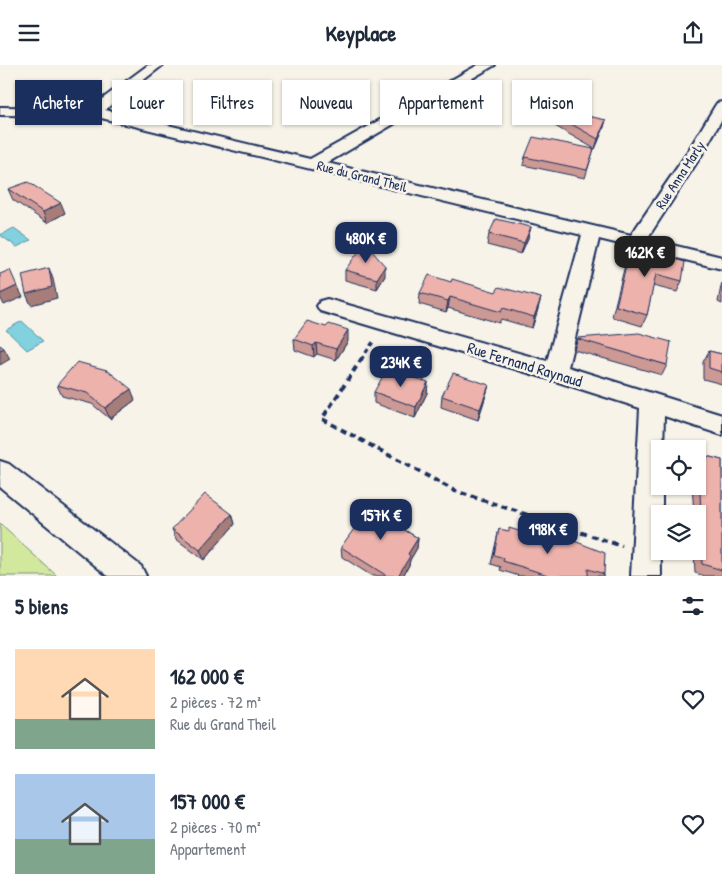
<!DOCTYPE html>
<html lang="fr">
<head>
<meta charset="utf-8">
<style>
	body { margin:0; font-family:"Patrick Hand",sans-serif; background:#f6f6f7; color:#1f2937; height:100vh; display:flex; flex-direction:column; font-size:19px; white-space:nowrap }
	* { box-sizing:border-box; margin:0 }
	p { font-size:16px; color:#747a83 }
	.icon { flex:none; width:28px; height:28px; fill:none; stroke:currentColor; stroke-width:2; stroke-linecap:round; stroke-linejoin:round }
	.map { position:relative; height:511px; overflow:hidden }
	.panel { display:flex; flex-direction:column; background:#fff; flex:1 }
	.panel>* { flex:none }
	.hud { position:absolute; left:15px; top:15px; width:692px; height:45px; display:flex; gap:10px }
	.controls { position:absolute; left:651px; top:375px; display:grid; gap:10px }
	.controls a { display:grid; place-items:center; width:55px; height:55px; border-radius:0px; background:#fff; box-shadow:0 1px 4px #0004; font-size:25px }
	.price { position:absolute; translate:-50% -42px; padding:0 11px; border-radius:10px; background:#1b2f5e; color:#fff; font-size:16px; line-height:32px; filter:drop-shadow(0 1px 2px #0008) }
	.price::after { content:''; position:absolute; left:50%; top:30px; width:15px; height:11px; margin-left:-8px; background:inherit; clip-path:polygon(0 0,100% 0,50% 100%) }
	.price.on { background:#222; color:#fff }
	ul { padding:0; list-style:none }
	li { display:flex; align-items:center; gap:15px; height:125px; padding:0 15px }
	li span { display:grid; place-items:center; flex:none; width:140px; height:100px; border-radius:0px; color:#555 }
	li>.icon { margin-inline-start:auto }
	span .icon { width:60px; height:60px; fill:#fffc; stroke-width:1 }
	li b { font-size:21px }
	h2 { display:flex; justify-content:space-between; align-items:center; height:60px; padding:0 15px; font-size:21px }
	.pill { padding:0 18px; border-radius:0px; background:#fff; box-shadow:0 1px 4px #0004; font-size:18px; line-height:45px }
	.pill.on { background:#1b2f5e; color:#fff }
	header { display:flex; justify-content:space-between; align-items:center; height:65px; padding:0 15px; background:#fff; font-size:22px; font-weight:700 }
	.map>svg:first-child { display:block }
	.green { fill:#d1e89d; stroke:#768c7e }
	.water { fill:#81d1de; stroke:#5890ab }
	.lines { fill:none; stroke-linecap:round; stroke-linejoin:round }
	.minor-casing { stroke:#1b2f5e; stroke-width:4 }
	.path-far1 { stroke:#1b2f5e; stroke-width:3; stroke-dasharray:4.5 4; stroke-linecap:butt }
	.path { stroke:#1b2f5e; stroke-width:4; stroke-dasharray:6 4.5; stroke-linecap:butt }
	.minor { fill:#f7f3e8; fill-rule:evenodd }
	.wall { fill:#cc9994; stroke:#1b2f5e }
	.shaded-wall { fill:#a67d78; stroke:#1b2f5e }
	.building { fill:#edb2ac; stroke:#1b2f5e }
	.labels { text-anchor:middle; stroke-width:5; stroke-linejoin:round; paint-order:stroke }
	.far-street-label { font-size:14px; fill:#1b2f5e; stroke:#f7f3e8 }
	.street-label { font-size:16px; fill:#1b2f5e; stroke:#f7f3e8 }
</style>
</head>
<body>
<header><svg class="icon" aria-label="menu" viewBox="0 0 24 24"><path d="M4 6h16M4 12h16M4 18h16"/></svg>Keyplace<svg class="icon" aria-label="share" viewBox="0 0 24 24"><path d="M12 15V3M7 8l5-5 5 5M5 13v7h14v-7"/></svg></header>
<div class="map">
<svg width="722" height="511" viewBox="0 0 722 511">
	<rect width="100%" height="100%" fill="#f7f3e8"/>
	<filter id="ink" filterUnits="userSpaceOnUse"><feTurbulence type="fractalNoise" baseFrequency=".02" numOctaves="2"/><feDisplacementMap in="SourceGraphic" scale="10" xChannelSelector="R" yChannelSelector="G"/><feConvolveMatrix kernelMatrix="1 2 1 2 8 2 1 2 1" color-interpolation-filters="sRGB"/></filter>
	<g filter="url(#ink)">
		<!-- green -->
		<polygon class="green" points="0,459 57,511 0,511"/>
		<!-- water -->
		<g class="water">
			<polygon points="14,163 31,175 17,182 0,170"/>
			<polygon points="22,256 43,276 27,285 6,265"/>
		</g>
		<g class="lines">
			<defs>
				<g id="minor">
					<polygon points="148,0 163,0 105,45 310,94 478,0 495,0 327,98 631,170 685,91 715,41 717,38 722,37 722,54 701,91 647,174 722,192 722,204 599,174 568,302 722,350 722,370 664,351 663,384 660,384 660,421 662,421 662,449 660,449 661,511 631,511 640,343 552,315 320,246 317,241 320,236 327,234 547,296 582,170 93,51 0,50 0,42 90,43"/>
					<polygon points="0,396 9,399 141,501 146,511 108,511 0,422"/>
				</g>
			</defs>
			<!-- minor casing -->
			<use href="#minor" class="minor-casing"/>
			<!-- path-far1 -->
			<polyline class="path-far1" points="361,295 375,274"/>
			<!-- path -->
			<polyline class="path" points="362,293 322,354 455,426 622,481"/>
			<!-- minor -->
			<use href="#minor" class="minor"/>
		</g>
		<!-- wall -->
		<g class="wall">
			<polygon points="550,47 606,55 603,65 595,84 548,57"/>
			<polygon points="594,84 585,113 523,100 525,92"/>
			<polygon points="8,124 65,148 47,158 13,135"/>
			<polygon points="531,162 528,173 521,189 487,180 489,169"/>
			<polygon points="631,181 682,216 677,227 653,221 647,250 642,261 612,252 627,192"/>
			<polygon points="345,205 385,211 377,224 345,215"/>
			<polygon points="722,218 722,239 718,237 721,221"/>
			<polygon points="420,228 538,244 532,263 501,254 499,258 448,243 446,247 419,239"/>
			<polygon points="578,273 667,300 662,310 574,285"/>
			<polygon points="294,274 348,276 336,295 317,289 314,292 295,285"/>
			<polygon points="709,286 722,289 722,319 703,314 703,297"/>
			<polygon points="428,317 427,328 415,353 374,338 374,327"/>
			<polygon points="57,320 135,335 110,354 92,339 62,331"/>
			<polygon points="489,320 486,330 478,355 441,342 442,331"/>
			<polygon points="698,389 722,395 722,511 705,511 695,508 694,486 698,486 698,449 694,449 692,421 698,421"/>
			<polygon points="395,446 394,457 393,458 418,473 417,483 410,495 409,500 403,511 372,511 342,492 341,482"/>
			<polygon points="232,449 235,459 204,495 176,474 172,464"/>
			<polygon points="499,464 561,479 564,472 604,509 603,511 519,511 500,505 501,502 491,499"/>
		</g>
		<!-- shaded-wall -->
		<g class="shaded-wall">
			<polygon points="606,55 603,65 595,84 598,74"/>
			<polygon points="61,138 65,148 47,158 43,147"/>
			<polygon points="531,162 528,173 521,189 524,178"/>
			<polygon points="385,201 385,211 377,224 377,214"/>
			<polygon points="49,203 53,214 57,233 31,240 26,229"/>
			<polygon points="17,221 23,232 4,240 0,232 0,229"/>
			<polygon points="450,232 448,243 446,247 448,236"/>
			<polygon points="541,233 538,244 532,263 534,252"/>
			<polygon points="348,265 348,276 336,295 336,284"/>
			<polygon points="316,278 317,289 314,292 313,281"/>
			<polygon points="4,283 10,294 0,300 0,285"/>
			<polygon points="428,317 427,328 415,353 416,342"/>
			<polygon points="489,320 486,330 478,355 480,344"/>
			<polygon points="131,324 135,335 110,354 105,343"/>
			<polygon points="395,446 394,457 388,466 389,456"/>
			<polygon points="232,449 235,459 204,495 200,485"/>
			<polygon points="418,473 417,483 410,495 409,500 403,511 398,511 408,489"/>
		</g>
		<!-- building -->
		<g class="building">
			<polygon points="551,43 606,55 598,74 550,47"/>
			<polygon points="533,72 594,84 587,105 525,92"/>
			<polygon points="28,117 61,138 43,147 8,124"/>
			<polygon points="496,154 531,162 524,178 489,169"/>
			<polygon points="365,178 385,201 377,214 345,205"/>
			<polygon points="631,181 685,197 682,216 656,209 647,250 616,241"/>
			<polygon points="49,203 52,222 26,229 22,210"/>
			<polygon points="10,205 17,221 0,229 0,209"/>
			<polygon points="429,210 451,217 452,214 496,227 499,222 541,233 534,252 503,243 501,247 450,232 448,236 420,228"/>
			<polygon points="307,256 326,262 329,259 348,265 336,284 316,278 313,281 294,274"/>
			<polygon points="639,268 671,277 667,300 578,274 578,273"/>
			<polygon points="0,280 4,283 0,285"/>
			<polygon points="709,286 722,289 722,307 709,303"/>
			<polygon points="77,297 107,305 131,324 105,343 87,328 57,320"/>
			<polygon points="387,304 428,317 416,342 374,327"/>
			<polygon points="453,308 489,320 480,344 442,331"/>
			<polygon points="698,389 722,395 722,505 702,499 699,448 701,448"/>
			<polygon points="205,429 232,449 200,485 172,464"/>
			<polygon points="374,436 395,446 389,456 418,473 408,489 410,491 398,511 387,511 341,482"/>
			<polygon points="509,463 563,479 564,472 605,488 604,509 588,504 588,511 551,511 503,496 504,493 494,490 499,464 509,466"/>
		</g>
	</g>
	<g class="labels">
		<!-- far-street labels -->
		<g class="far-street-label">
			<text transform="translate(680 110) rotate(-57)" y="5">Rue Anna Marly</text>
			<text transform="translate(362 111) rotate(14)" y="5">Rue du Grand Theil</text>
		</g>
		<!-- street labels -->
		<g class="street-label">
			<text transform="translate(525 299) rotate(17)" y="6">Rue Fernand Raynaud</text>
		</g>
	</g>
</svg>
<div class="controls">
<a><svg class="icon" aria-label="locate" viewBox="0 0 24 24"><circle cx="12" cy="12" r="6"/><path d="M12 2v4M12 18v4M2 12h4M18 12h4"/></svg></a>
<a><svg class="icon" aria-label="layers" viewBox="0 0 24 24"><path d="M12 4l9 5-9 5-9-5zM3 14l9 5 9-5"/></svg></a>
</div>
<b class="price" style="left:366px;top:199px">480K €</b>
<b class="price on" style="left:645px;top:213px">162K €</b>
<b class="price" style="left:401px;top:323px">234K €</b>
<b class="price" style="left:381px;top:476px">157K €</b>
<b class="price" style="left:548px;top:490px">198K €</b>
<div class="hud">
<a class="pill on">Acheter</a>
<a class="pill">Louer</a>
<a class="pill">Filtres</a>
<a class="pill">Nouveau</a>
<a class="pill">Appartement</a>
<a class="pill">Maison</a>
</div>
</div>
<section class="panel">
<h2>5 biens<svg class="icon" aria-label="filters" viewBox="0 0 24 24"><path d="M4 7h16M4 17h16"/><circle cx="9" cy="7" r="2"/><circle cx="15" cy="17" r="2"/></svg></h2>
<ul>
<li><span style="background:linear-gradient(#ffd9b3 70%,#7fa58c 0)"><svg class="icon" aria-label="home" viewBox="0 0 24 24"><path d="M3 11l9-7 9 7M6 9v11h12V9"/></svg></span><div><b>162 000 €</b><p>2 pièces · 72 m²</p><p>Rue du Grand Theil</p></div><svg class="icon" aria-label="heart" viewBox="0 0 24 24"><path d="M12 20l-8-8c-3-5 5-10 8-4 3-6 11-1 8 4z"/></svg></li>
<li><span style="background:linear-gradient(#a9c7e8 65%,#7fa58c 0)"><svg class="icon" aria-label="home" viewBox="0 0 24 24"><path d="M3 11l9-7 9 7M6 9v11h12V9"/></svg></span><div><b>157 000 €</b><p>2 pièces · 70 m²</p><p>Appartement</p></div><svg class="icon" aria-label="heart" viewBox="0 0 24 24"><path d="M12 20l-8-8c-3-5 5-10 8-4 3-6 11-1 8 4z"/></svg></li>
</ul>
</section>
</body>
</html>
